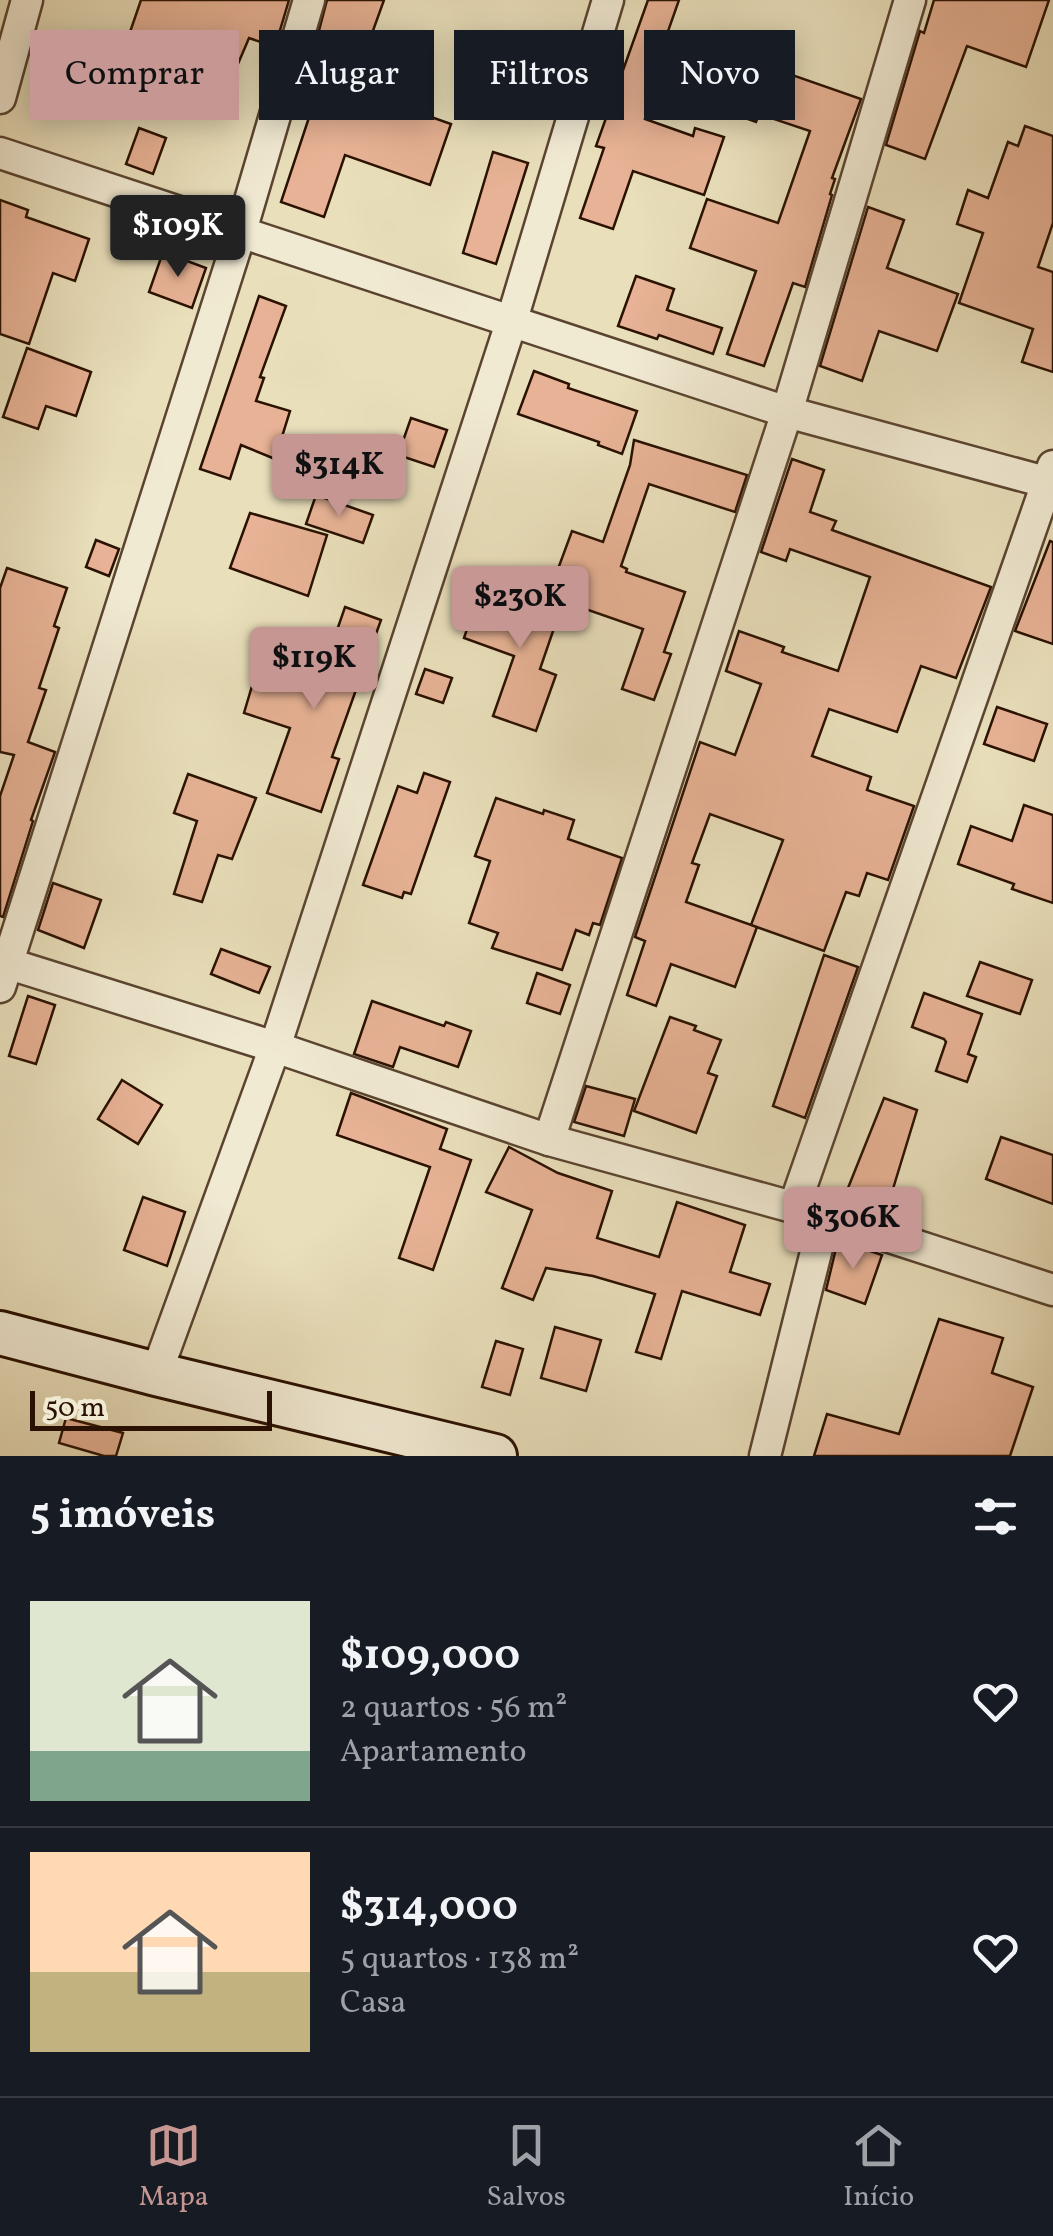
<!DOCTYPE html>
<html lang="pt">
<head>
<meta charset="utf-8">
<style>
	body { margin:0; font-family:Vollkorn,serif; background:#20242c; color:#f1f3f6; height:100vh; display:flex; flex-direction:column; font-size:38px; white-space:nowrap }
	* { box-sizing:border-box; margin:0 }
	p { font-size:32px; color:#9ea1a6 }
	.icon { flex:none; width:55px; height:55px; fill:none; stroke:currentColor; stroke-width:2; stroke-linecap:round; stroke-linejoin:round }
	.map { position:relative; height:1456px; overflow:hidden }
	.side { display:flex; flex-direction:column; background:#171b24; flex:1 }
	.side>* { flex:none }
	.guide { position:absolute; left:30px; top:30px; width:995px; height:90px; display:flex; gap:20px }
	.scale { position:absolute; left:30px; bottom:25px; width:242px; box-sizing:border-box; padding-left:10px; border:5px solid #2a1101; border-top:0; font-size:28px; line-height:35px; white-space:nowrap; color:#2a1101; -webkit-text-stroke:8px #f1ead3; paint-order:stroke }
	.price { position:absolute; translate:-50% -85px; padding:0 22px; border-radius:10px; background:#c59692; color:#111; font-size:32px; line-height:65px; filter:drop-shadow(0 2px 5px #0008) }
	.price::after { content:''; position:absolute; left:50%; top:60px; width:30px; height:22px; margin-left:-15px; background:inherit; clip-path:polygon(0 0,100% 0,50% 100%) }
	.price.on { background:#222; color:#fff }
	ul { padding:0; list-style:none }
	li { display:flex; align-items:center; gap:30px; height:250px; padding:0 30px }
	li+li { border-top:2px solid #363941 }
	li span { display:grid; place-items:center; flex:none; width:280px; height:200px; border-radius:0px; color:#555 }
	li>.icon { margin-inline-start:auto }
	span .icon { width:120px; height:120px; fill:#fffc; stroke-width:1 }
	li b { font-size:42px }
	h2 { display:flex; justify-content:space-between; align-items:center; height:120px; padding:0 30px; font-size:42px }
	.tag { padding:0 35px; border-radius:0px; background:#171b24; box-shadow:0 5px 25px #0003; font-size:35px; line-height:90px }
	.tag.on { background:#c59692; color:#111 }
	.dock { display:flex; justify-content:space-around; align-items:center; height:140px; border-top:2px solid #363941; background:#171b24; font-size:28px; color:#9ea1a6 }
	.dock a { display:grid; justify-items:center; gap:5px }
	.dock .on { color:#c59692 }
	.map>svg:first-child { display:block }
	.building { fill:#e7b295; stroke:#2a1101; stroke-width:2.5 }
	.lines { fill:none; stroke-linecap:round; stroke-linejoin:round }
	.minor-casing { stroke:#5a4430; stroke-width:35 }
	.secondary-casing { stroke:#2a1101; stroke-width:48 }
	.minor { stroke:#f1ead3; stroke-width:30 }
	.secondary { stroke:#f1ead3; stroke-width:42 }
</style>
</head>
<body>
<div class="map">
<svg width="1053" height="1456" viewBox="0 0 1053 1456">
	<rect width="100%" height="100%" fill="#e9dfbb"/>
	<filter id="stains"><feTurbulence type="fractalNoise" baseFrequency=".002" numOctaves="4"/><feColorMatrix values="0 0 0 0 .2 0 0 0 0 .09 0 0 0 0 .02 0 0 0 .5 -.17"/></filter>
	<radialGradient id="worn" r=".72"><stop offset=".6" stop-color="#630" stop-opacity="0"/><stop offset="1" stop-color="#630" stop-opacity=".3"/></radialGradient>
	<!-- building -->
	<g class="building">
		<polygon points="141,0 289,0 275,47 249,38 235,71 195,56 186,82 151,70 148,78 118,67"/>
		<polygon points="327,0 384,0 352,89 451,124 430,185 345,155 324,217 281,202 332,48 316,42"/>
		<polygon points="648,0 679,0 660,54 667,57 645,119 693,136 695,128 724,137 704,195 633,171 613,229 580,218 604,148 596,146"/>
		<polygon points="934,0 1049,0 1026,67 967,46 925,159 886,145 920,31 924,33"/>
		<polygon points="749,60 861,99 832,178 835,179 830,194 832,195 805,287 793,283 764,366 727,354 756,271 690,248 707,199 778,223 810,131 759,114 756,122 731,113"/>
		<polygon points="1025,126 1053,136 1053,223 1038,267 1053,272 1053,372 1022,362 1033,329 959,303 983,233 957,224 968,190 988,198 1008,142 1018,146"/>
		<polygon points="139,128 166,138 153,174 126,164"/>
		<polygon points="493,152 528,163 496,264 463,253"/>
		<polygon points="0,200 28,210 26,217 89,239 75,281 53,273 29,344 0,334"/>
		<polygon points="868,207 904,220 887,268 958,294 937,351 879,331 862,381 820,366"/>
		<polygon points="163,252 206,268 192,308 149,292"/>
		<polygon points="636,276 674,289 667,310 722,328 713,354 659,335 657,339 618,326"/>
		<polygon points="259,296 286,306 260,377 264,378 256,401 290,411 275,459 241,445 230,479 200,469"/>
		<polygon points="27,348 91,372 76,416 46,406 38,429 3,417"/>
		<polygon points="534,371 569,384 568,388 637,411 622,454 598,445 599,442 518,414"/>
		<polygon points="411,418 447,430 434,467 398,455"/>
		<polygon points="634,440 747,475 735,512 649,484 621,566 627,569 626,572 685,592 664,652 671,654 654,700 622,689 643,629 548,596 572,531 603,542 630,465"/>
		<polygon points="792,459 824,470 810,512 836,521 832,530 991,587 956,678 921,666 897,732 829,709 812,756 871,777 867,790 914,806 888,880 867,873 859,896 846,892 824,951 751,925 783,840 710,814 692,863 699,865 686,902 757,927 735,987 671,964 656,1006 627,995 645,941 635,937 700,742 735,755 761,684 726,671 739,631 784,647 782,652 838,671 870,577 790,549 786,561 761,552"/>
		<polygon points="316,495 373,515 363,543 306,524"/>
		<polygon points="250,513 327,535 308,596 230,568"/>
		<polygon points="96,540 119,549 109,576 86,567"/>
		<polygon points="1050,541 1053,542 1053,644 1015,631"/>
		<polygon points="7,568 67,588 54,626 59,628 39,688 46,690 28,742 55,752 31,820 33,821 3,917 0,916 0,796 14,755 0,752 0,588"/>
		<polygon points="504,582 563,602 540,669 556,675 536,731 493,716 514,656 464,638 472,614 490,620"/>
		<polygon points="345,607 381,620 332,757 339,759 321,812 267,793 290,728 244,713 258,666 311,683 317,665 324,668"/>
		<polygon points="425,669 452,678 443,703 416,694"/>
		<polygon points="997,707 1047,724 1034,761 984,744"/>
		<polygon points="424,773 450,782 411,894 404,892 402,898 363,885 398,786 417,793"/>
		<polygon points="188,774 256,798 232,859 218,855 202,902 174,894 197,821 174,813"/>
		<polygon points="496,798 543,814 544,810 574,820 568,839 622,858 600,925 593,923 589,935 576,930 562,970 492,948 498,933 469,923 490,861 475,856"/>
		<polygon points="1024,805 1053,815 1053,903 1012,889 1014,884 958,864 971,826 1012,841"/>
		<polygon points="53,883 101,900 84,948 38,930"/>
		<polygon points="221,949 270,967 259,993 211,974"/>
		<polygon points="824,955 858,967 805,1118 773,1106"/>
		<polygon points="980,962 1032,980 1020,1014 967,996"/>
		<polygon points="537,973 570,985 560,1014 527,1003"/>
		<polygon points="924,993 982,1014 968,1054 976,1057 967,1082 936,1071 946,1042 944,1039 912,1027"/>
		<polygon points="28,996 55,1005 36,1064 9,1056"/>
		<polygon points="372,1001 444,1026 446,1022 471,1031 458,1067 400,1047 393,1067 354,1054"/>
		<polygon points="670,1017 696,1026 694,1030 721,1040 708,1073 717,1076 696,1133 634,1111"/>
		<polygon points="122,1080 162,1105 138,1144 98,1119"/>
		<polygon points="586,1086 635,1099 624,1136 574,1122"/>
		<polygon points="351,1093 447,1129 440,1149 471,1160 433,1270 399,1258 430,1167 337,1135"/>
		<polygon points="884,1098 917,1110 889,1202 848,1188"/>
		<polygon points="1001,1137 1053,1155 1053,1204 986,1179"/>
		<polygon points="509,1147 558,1173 612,1191 597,1238 659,1257 677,1202 745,1225 730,1272 770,1284 760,1315 682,1291 661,1359 636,1352 655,1294 593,1276 546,1268 533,1300 502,1288 532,1210 486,1192"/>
		<polygon points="143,1197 185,1212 167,1266 124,1250"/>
		<polygon points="838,1240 882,1255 865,1304 826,1290"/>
		<polygon points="939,1319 1003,1338 992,1373 1033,1387 1010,1456 814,1456 827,1414 899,1434"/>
		<polygon points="555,1327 601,1340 586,1391 541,1378"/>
		<polygon points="496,1341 523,1349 510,1395 482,1387"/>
		<polygon points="66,1418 123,1433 116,1456 104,1456 59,1443"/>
	</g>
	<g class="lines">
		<defs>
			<g id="minor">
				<polyline points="0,98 27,0"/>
				<polyline points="0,153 787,412 1053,484"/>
				<polyline points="0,961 275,1047 549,1140 825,1216 1053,1290"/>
				<polyline points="0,987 241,231 309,0"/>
				<polyline points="549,1140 787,412 910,0"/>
				<polyline points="794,1207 1053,466"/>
				<polyline points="156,1374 275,1047 511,323 608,0"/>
				<polyline points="765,1456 825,1216"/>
			</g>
			<polyline id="secondary" points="0,1333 156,1374 495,1456"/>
		</defs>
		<!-- minor casing -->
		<use href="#minor" class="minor-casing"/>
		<!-- secondary casing -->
		<use href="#secondary" class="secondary-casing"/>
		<!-- minor -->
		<use href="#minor" class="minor"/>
		<!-- secondary -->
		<use href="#secondary" class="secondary"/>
	</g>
	<rect width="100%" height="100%" filter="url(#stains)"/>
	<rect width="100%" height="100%" fill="url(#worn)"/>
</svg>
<div class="scale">50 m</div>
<b class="price on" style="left:178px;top:280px">$109K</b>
<b class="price" style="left:339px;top:519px">$314K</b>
<b class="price" style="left:520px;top:651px">$230K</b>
<b class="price" style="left:314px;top:712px">$119K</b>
<b class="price" style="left:853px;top:1272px">$306K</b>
<div class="guide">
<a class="tag on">Comprar</a>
<a class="tag">Alugar</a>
<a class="tag">Filtros</a>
<a class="tag">Novo</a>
</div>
</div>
<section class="side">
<h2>5 imóveis<svg class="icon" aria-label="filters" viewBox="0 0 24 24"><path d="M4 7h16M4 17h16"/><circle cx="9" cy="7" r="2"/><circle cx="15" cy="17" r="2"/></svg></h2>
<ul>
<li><span style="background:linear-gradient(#dfe7d0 75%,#7fa58c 0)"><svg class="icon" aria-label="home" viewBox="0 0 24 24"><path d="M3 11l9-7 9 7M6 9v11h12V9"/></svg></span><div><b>$109,000</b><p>2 quartos · 56 m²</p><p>Apartamento</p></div><svg class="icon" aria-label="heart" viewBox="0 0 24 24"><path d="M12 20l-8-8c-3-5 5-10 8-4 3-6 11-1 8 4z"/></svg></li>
<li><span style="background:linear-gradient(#ffd9b3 60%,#c2b280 0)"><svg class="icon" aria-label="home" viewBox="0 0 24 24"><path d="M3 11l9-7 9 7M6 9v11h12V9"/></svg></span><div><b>$314,000</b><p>5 quartos · 138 m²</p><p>Casa</p></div><svg class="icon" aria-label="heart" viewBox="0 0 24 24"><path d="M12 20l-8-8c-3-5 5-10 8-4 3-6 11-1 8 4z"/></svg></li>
</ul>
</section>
<nav class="dock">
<a class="on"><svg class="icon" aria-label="map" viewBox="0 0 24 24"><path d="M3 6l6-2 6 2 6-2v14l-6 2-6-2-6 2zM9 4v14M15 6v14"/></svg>Mapa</a>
<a><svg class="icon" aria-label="saved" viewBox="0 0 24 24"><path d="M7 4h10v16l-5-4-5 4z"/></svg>Salvos</a>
<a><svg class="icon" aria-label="home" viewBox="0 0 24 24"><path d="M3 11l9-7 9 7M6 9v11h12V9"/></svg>Início</a>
</nav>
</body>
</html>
